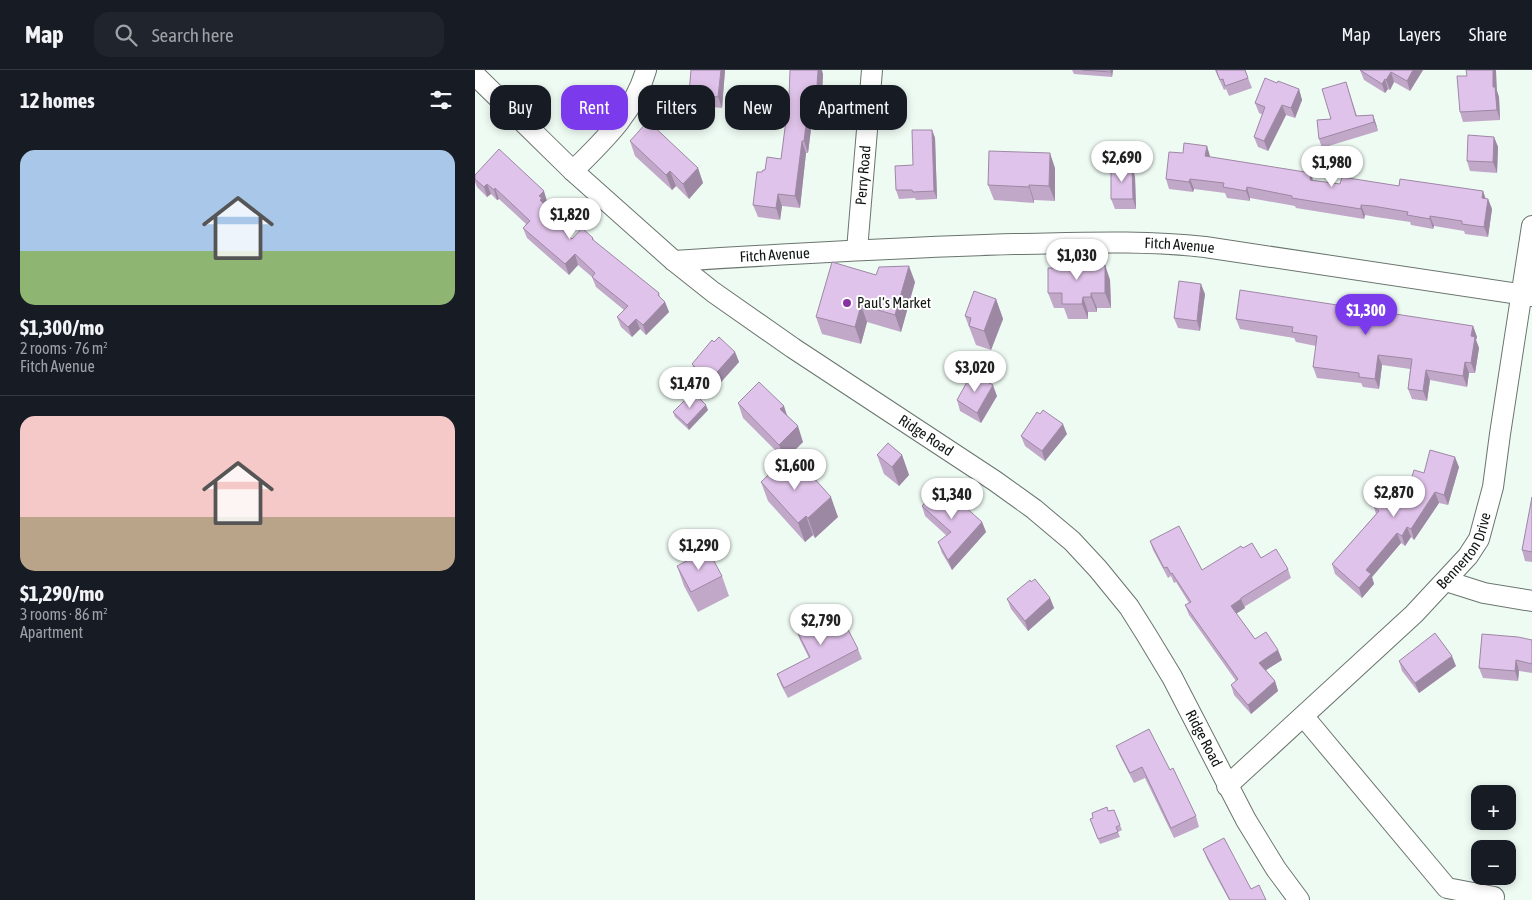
<!DOCTYPE html>
<html lang="en">
<head>
<meta charset="utf-8">
<style>
	body { margin:0; font-family:"Asap Condensed",sans-serif; background:#20242c; color:#f1f3f6; height:100vh; display:flex; flex-direction:column; font-size:19px; white-space:nowrap }
	* { box-sizing:border-box; margin:0 }
	p { font-size:16px; color:#9ea1a6 }
	.icon { flex:none; width:28px; height:28px; fill:none; stroke:currentColor; stroke-width:2; stroke-linecap:round; stroke-linejoin:round }
	.map { position:relative; flex:1; overflow:hidden }
	.side { display:flex; flex-direction:column; background:#171b24; width:475px }
	.side>* { flex:none }
	.hud { position:absolute; left:15px; top:15px; width:475px; height:45px; display:flex; gap:10px }
	.tools { position:absolute; left:996px; top:715px; display:grid; gap:10px }
	.tools a { display:grid; place-items:center; width:45px; height:45px; border-radius:10px; background:#171b24; box-shadow:0 2px 8px #0003; font-size:25px }
	.price { position:absolute; translate:-50% -42px; padding:0 11px; border-radius:18px; background:#fff; color:#222; font-size:16px; line-height:32px; filter:drop-shadow(0 1px 2px #0008) }
	.price::after { content:''; position:absolute; left:50%; top:30px; width:15px; height:11px; margin-left:-8px; background:inherit; clip-path:polygon(0 0,100% 0,50% 100%) }
	.price.active { background:#7c3aed; color:#fff }
	ul { padding:0; list-style:none }
	li { display:grid; align-content:center; gap:10px; height:265px; padding:0 20px }
	li+li { border-top:1px solid #363941 }
	li span { display:grid; place-items:center; height:155px; border-radius:15px; color:#555 }
	li>.icon { margin-inline-start:auto }
	span .icon { width:90px; height:90px; fill:#fffc; stroke-width:1 }
	li b { font-size:21px }
	h2 { display:flex; justify-content:space-between; align-items:center; height:60px; padding:0 20px; font-size:21px }
	.tag { padding:0 18px; border-radius:15px; background:#171b24; box-shadow:0 2px 8px #0003; font-size:18px; line-height:45px }
	.tag.active { background:#7c3aed; color:#fff }
	header { display:flex; align-items:center; gap:30px; box-sizing:border-box; height:70px; padding:0 25px; background:#171b24; border-bottom:1px solid #363941 }
	header strong { font-size:24px }
	nav { display:flex; gap:28px; margin-inline-start:auto; font-size:18px }
	.search { width:350px; height:45px; background:#20242c; display:flex; align-items:center; gap:12px; box-sizing:border-box; padding:0 18px; border-radius:15px; color:#9ea1a6; font-size:19px }
	main { display:flex; flex:1; min-height:0 }
	.map>svg:first-child { display:block }
	.lines { fill:none; stroke-linecap:round; stroke-linejoin:round }
	.street-casing { stroke:#6a756e; stroke-width:22 }
	.street { stroke:#fff; stroke-width:20 }
	.wall { fill:#c1a8c9 }
	.shaded-wall { fill:#9d88a4 }
	.building { fill:#e0c3ea; stroke:#9d88a4 }
	.poi-dot { fill:#8833a1; stroke:#fff; stroke-width:2 }
	.labels { text-anchor:middle; stroke-width:4; stroke-linejoin:round; paint-order:stroke }
	.street-label { font-size:15px; fill:#111613; stroke:#fff }
	.poi-label { font-size:15px; fill:#111613; stroke:#fff; text-anchor:start }
</style>
</head>
<body>
<header>
<strong>Map</strong>
<div class="search"><svg class="icon" aria-label="search" viewBox="0 0 24 24"><circle cx="10" cy="10" r="6"/><path d="M15 15l6 6"/></svg>Search here</div>
<nav><a>Map</a><a>Layers</a><a>Share</a></nav>
</header>
<main>
<section class="side">
<h2>12 homes<svg class="icon" aria-label="filters" viewBox="0 0 24 24"><path d="M4 7h16M4 17h16"/><circle cx="9" cy="7" r="2"/><circle cx="15" cy="17" r="2"/></svg></h2>
<ul>
<li><span style="background:linear-gradient(#a9c7e8 65%,#8fb573 0)"><svg class="icon" aria-label="home" viewBox="0 0 24 24"><path d="M3 11l9-7 9 7M6 9v11h12V9"/></svg></span><div><b>$1,300/mo</b><p>2 rooms · 76 m²</p><p>Fitch Avenue</p></div></li>
<li><span style="background:linear-gradient(#f6c9c9 65%,#b9a48a 0)"><svg class="icon" aria-label="home" viewBox="0 0 24 24"><path d="M3 11l9-7 9 7M6 9v11h12V9"/></svg></span><div><b>$1,290/mo</b><p>3 rooms · 86 m²</p><p>Apartment</p></div></li>
</ul>
</section>
<div class="map">
<svg width="1057" height="830" viewBox="0 0 1057 830">
	<rect width="100%" height="100%" fill="#eefbf3"/>
	<g class="lines">
		<defs>
			<g id="street">
				<path id="s1" d="M0,5L98,101L199,191L238,222L318,278L520,411L559,439L597,471L623,499L654,537L671,564L697,607L771,750L801,799L824,830"/>
				<path d="M98,101C128,71 159,43 171,0"/>
				<path id="s2" d="M382,180L397,0"/>
				<path id="s3" d="M199,191C312,184 426,177 540,174C603,173 667,170 730,177L1057,226"/>
				<polyline points="971,511 1009,523 1057,531"/>
				<polyline points="829,647 972,818 1019,827"/>
				<path id="s4" d="M752,716L939,544L993,486L1004,469L1018,417L1025,364L1057,156"/>
			</g>
		</defs>
		<!-- street casing -->
		<use href="#street" class="street-casing"/>
		<!-- street -->
		<use href="#street" class="street"/>
	</g>
	<!-- wall -->
	<g class="wall">
		<polygon points="216,0 250,0 247,38 218,35 214,24"/>
		<polygon points="597,0 638,0 637,7 599,4"/>
		<polygon points="740,0 770,0 777,18 754,26 751,19 749,20"/>
		<polygon points="885,0 948,0 935,21 919,12 915,20 913,19 910,23 889,10"/>
		<polygon points="348,4 346,43 338,43 333,83 331,83 325,138 307,136 305,150 283,147 278,135 287,102 306,89 314,27"/>
		<polygon points="871,12 882,46 898,45 901,54 903,61 847,78 844,69 856,49"/>
		<polygon points="802,13 824,19 827,30 820,48 811,45 793,81 783,77 779,67 788,45 784,43 780,33"/>
		<polygon points="1022,21 1024,27 1025,50 988,52 985,42"/>
		<polygon points="457,60 460,68 462,129 441,130 440,128 424,129 421,120 438,95"/>
		<polygon points="1019,67 1023,77 1022,103 995,101 992,91"/>
		<polygon points="155,71 223,98 228,113 214,129 201,116 197,120 160,86"/>
		<polygon points="735,86 735,87 838,111 865,114 924,116 1008,121 1011,129 1013,129 1017,139 1013,167 990,164 989,161 959,156 958,159 936,155 935,152 901,147 890,145 889,149 821,138 820,136 775,128 775,131 752,128 750,123 719,119 718,122 694,119 691,109"/>
		<polygon points="657,97 660,107 661,139 640,139 636,129"/>
		<polygon points="580,98 580,131 559,130 559,133 519,130 513,115"/>
		<polygon points="0,105 72,131 69,134 77,142 81,152 80,153 97,169 118,168 119,171 184,223 185,227 190,232 194,242 171,265 165,259 157,267 146,257 142,247 149,240 121,217 117,207 103,195 94,205 52,168 48,158 51,154 24,129 22,130 16,124 12,127 2,117 0,112"/>
		<polygon points="611,195 630,195 635,210 636,238 622,238 622,242 613,242 613,249 593,249 589,238 579,238 573,223 587,198"/>
		<polygon points="401,205 440,212 426,262 392,252 386,274 347,264 341,247"/>
		<polygon points="730,224 725,261 703,258 699,248"/>
		<polygon points="521,229 528,249 516,280 501,275 490,246"/>
		<polygon points="761,249 998,256 1002,267 1001,270 1004,278 1000,303 994,303 992,317 955,310 952,331 937,329 933,319 935,299 907,295 904,319 888,317 886,313 842,308 838,297 841,276 821,272 819,268 765,259"/>
		<polygon points="239,272 260,282 264,292 238,321 221,305 217,294"/>
		<polygon points="522,326 506,353 485,341 482,330"/>
		<polygon points="263,333 313,346 328,372 312,387 363,447 340,468 338,465 330,472 293,431 286,412 310,390 268,348"/>
		<polygon points="233,340 214,360 200,347 198,342"/>
		<polygon points="592,364 570,391 550,376 546,366"/>
		<polygon points="402,385 427,385 434,405 424,416 409,404"/>
		<polygon points="984,397 973,435 964,433 939,470 936,467 930,476 926,473 897,507 899,514 887,528 860,504 857,494 901,444 899,437 915,431 930,430 949,403"/>
		<polygon points="1057,427 1057,492 1050,491 1047,480"/>
		<polygon points="447,436 507,452 511,462 477,500 467,483 463,472 472,466 450,446"/>
		<polygon points="675,471 727,500 768,478 786,488 813,499 816,508 769,537 770,538 761,544 780,569 803,580 807,590 791,600 800,611 803,621 776,644 759,625 756,615 761,611 714,545 710,535 714,533 701,512 699,513 696,506 693,508 678,480"/>
		<polygon points="202,496 247,506 254,526 223,542 209,516"/>
		<polygon points="575,528 579,538 553,561 536,539 532,529"/>
		<polygon points="321,559 383,579 387,589 313,628 306,615 302,604 334,588 325,570"/>
		<polygon points="1057,570 1057,603 1044,601 1043,611 1008,608 1004,598"/>
		<polygon points="924,591 981,596 944,623 927,601"/>
		<polygon points="641,676 695,700 721,746 724,757 699,768 670,708 659,713 645,686"/>
		<polygon points="639,740 647,760 643,762 645,767 625,774 615,749 633,741"/>
		<polygon points="728,779 776,819 791,830 754,830 732,789"/>
	</g>
	<!-- shaded-wall -->
	<g class="shaded-wall">
		<polygon points="246,0 250,0 247,38 243,27"/>
		<polygon points="343,0 347,0 348,4 346,43 341,31"/>
		<polygon points="636,0 638,0 637,7 636,2"/>
		<polygon points="938,0 948,0 935,21 932,11"/>
		<polygon points="1018,0 1021,0 1022,21 1024,27 1025,50 1022,40 1018,17"/>
		<polygon points="916,2 919,12 915,20 911,10"/>
		<polygon points="910,9 913,19 910,23 907,14"/>
		<polygon points="824,19 827,30 820,48 816,38"/>
		<polygon points="334,31 338,43 333,83 329,71"/>
		<polygon points="807,35 811,45 793,81 789,71"/>
		<polygon points="898,45 901,54 903,61 899,52"/>
		<polygon points="457,60 460,68 462,129 459,121"/>
		<polygon points="1019,67 1023,77 1022,103 1018,92"/>
		<polygon points="327,71 331,83 325,138 320,126"/>
		<polygon points="732,76 735,86 734,97 730,86"/>
		<polygon points="575,83 580,98 580,131 574,116"/>
		<polygon points="657,97 660,107 661,139 658,129"/>
		<polygon points="223,98 228,113 214,129 208,114"/>
		<polygon points="195,101 201,116 197,120 191,105"/>
		<polygon points="836,103 839,114 835,110"/>
		<polygon points="715,109 719,119 718,122 714,112"/>
		<polygon points="12,114 16,124 12,127 9,117"/>
		<polygon points="554,115 559,130 559,133 554,117"/>
		<polygon points="772,117 775,128 775,131 771,121"/>
		<polygon points="20,118 24,129 22,130 19,120"/>
		<polygon points="69,121 72,131 69,134 65,130 64,126"/>
		<polygon points="1008,121 1011,131 1007,128"/>
		<polygon points="303,124 307,136 305,150 301,138"/>
		<polygon points="1013,129 1017,139 1013,167 1009,157"/>
		<polygon points="886,135 890,145 889,149 886,139"/>
		<polygon points="77,142 81,152 77,156 73,146"/>
		<polygon points="955,146 959,156 958,159 955,149"/>
		<polygon points="100,184 103,195 94,205 90,194"/>
		<polygon points="630,195 635,210 636,238 630,223"/>
		<polygon points="434,196 440,212 426,262 420,245"/>
		<polygon points="726,214 730,224 725,261 722,251"/>
		<polygon points="616,223 622,238 622,242 616,227"/>
		<polygon points="608,227 613,242 613,249 607,234"/>
		<polygon points="521,229 528,249 516,280 509,261"/>
		<polygon points="190,232 194,242 171,265 168,255"/>
		<polygon points="386,235 392,252 386,274 380,257"/>
		<polygon points="161,249 165,259 157,267 153,257"/>
		<polygon points="998,256 1002,267 1001,270 1004,278 1000,303 996,293 996,266"/>
		<polygon points="260,282 264,292 238,321 234,311"/>
		<polygon points="903,285 907,295 904,319 900,309"/>
		<polygon points="990,292 994,303 992,317 988,306"/>
		<polygon points="951,300 955,310 952,331 948,321"/>
		<polygon points="518,315 522,326 506,353 502,343"/>
		<polygon points="231,335 233,340 214,360 212,355"/>
		<polygon points="309,336 314,351 305,339"/>
		<polygon points="588,354 592,364 570,391 567,381"/>
		<polygon points="323,356 328,372 310,390 304,375"/>
		<polygon points="427,385 434,405 424,416 417,397"/>
		<polygon points="980,387 984,397 973,435 969,425"/>
		<polygon points="960,422 964,433 939,470 936,459"/>
		<polygon points="356,427 363,447 340,468 333,448"/>
		<polygon points="331,446 338,465 330,472 323,453"/>
		<polygon points="507,452 511,462 477,500 473,490"/>
		<polygon points="932,457 936,467 930,476 927,466"/>
		<polygon points="922,463 926,473 897,507 899,514 887,528 884,518 891,500"/>
		<polygon points="575,528 579,538 553,561 550,551"/>
		<polygon points="766,529 770,538 759,545 756,536"/>
		<polygon points="803,580 807,590 788,602 784,593"/>
		<polygon points="977,586 981,596 944,623 940,613"/>
		<polygon points="1041,590 1044,601 1043,611 1040,601"/>
		<polygon points="800,611 803,621 776,644 773,635"/>
	</g>
	<!-- building -->
	<g class="building">
		<polygon points="216,0 246,0 243,27 214,24"/>
		<polygon points="315,0 343,0 341,31 334,31 329,71 327,71 320,126 303,124 301,138 278,135 282,102 287,102 288,100 290,100 292,87 306,89 314,27"/>
		<polygon points="607,0 636,0 636,2"/>
		<polygon points="741,0 770,0 773,8 750,16 748,9 745,10"/>
		<polygon points="885,0 938,0 932,11 916,2 911,10 910,9 907,14"/>
		<polygon points="991,0 1018,0 1018,17 1020,17 1022,40 985,42 982,6 992,6"/>
		<polygon points="790,8 802,13 803,11 824,19 816,38 807,35 789,71 779,67 790,37 780,33"/>
		<polygon points="871,12 881,46 898,45 899,52 844,69 842,50 856,49 847,19"/>
		<polygon points="173,51 223,98 208,114 195,101 191,105 155,71"/>
		<polygon points="437,60 457,60 459,121 438,122 437,120 421,120 420,96 438,95"/>
		<polygon points="993,65 1019,67 1018,92 992,91"/>
		<polygon points="709,73 732,76 730,86 830,102 836,103 835,110 865,114 867,107 924,116 925,109 1008,121 1007,128 1013,129 1009,157 987,154 987,151 955,146 955,149 932,145 933,142 898,136 886,135 886,139 817,128 817,126 772,117 771,121 748,117 749,113 715,109 714,112 691,109 694,82 708,83"/>
		<polygon points="24,79 69,121 64,126 67,128 65,130 77,142 73,146 97,169 107,158 118,168 117,169 184,223 183,225 190,232 168,255 161,249 153,257 142,247 153,236 117,207 120,203 100,184 90,194 48,158 55,151 20,118 19,120 12,114 9,117 0,109 0,105"/>
		<polygon points="514,81 575,83 574,116 554,115 554,117 513,115"/>
		<polygon points="636,97 657,97 658,129 636,129"/>
		<polygon points="357,192 401,205 404,197 434,196 420,245 386,235 380,257 341,247"/>
		<polygon points="593,192 610,192 610,195 630,195 630,223 616,223 616,227 608,227 607,234 587,234 587,223 573,223 573,198 587,198 587,194 593,194"/>
		<polygon points="704,211 726,214 722,251 699,248"/>
		<polygon points="765,220 998,256 996,266 1000,267 996,293 990,292 988,306 951,300 948,321 933,319 937,289 903,285 900,309 884,307 884,303 838,297 842,266 817,262 818,257 761,249"/>
		<polygon points="499,221 521,229 509,261 494,256 496,248 490,246"/>
		<polygon points="244,267 260,282 234,311 217,294 237,270 239,272"/>
		<polygon points="497,303 518,315 502,343 482,330"/>
		<polygon points="284,312 309,336 305,339 323,356 304,375 263,333"/>
		<polygon points="218,322 231,335 212,355 198,342"/>
		<polygon points="568,340 588,354 567,381 546,366 562,342 565,344"/>
		<polygon points="413,373 427,385 417,397 402,385"/>
		<polygon points="955,380 980,387 969,425 960,422 936,459 932,457 927,466 922,463 891,500 896,504 884,518 857,494 904,441 899,437 907,425 915,431 920,423 930,430 939,400 949,403"/>
		<polygon points="312,387 333,411 338,407 356,427 333,448 331,446 323,453 286,412"/>
		<polygon points="466,415 507,452 473,490 463,472 476,462 447,436"/>
		<polygon points="1057,427 1057,482 1047,480"/>
		<polygon points="704,456 727,500 766,476 768,478 777,473 786,488 801,479 813,499 766,528 766,529 756,536 780,569 791,562 803,580 784,593 800,611 773,635 756,615 763,609 710,535 716,532 697,503 696,504 692,497 689,498 675,471"/>
		<polygon points="233,480 247,506 216,522 202,496"/>
		<polygon points="560,509 575,528 550,551 532,529 555,510 556,512"/>
		<polygon points="362,538 383,579 309,618 302,604 335,587 321,559"/>
		<polygon points="960,563 977,586 940,613 924,591"/>
		<polygon points="1007,564 1043,567 1057,570 1057,594 1041,590 1040,601 1004,598"/>
		<polygon points="674,659 695,700 698,698 721,746 696,758 667,697 655,703 641,676"/>
		<polygon points="632,737 633,741 639,740 645,755 641,757 643,762 623,769 615,749 618,748 617,743"/>
		<polygon points="749,768 776,819 784,815 791,830 755,830 728,779"/>
	</g>
	<!-- markers -->
	<circle class="poi-dot" cx="372" cy="233" r="5"/>
	<g class="labels">
		<!-- street labels -->
		<g class="street-label">
			<text dy="5" stroke="none"><textPath href="#s2" startOffset="75">Perry Road</textPath></text>
			<text dy="5" stroke="none"><textPath href="#s3" startOffset="506">Fitch Avenue</textPath></text>
			<text dy="5" stroke="none"><textPath href="#s3" startOffset="101">Fitch Avenue</textPath></text>
			<text dy="5" stroke="none"><textPath href="#s1" startOffset="579">Ridge Road</textPath></text>
			<text dy="5" stroke="none"><textPath href="#s4" startOffset="336">Bennerton Drive</textPath></text>
			<text dy="5" stroke="none"><textPath href="#s1" startOffset="998">Ridge Road</textPath></text>
		</g>
		<!-- poi labels -->
		<g class="poi-label">
			<text x="382" y="238">Paul’s Market</text>
		</g>
	</g>
</svg>
<div class="tools">
<a>+</a>
<a>−</a>
</div>
<b class="price" style="left:647px;top:113px">$2,690</b>
<b class="price" style="left:857px;top:118px">$1,980</b>
<b class="price" style="left:95px;top:170px">$1,820</b>
<b class="price" style="left:602px;top:211px">$1,030</b>
<b class="price active" style="left:891px;top:266px">$1,300</b>
<b class="price" style="left:500px;top:323px">$3,020</b>
<b class="price" style="left:215px;top:339px">$1,470</b>
<b class="price" style="left:320px;top:421px">$1,600</b>
<b class="price" style="left:919px;top:448px">$2,870</b>
<b class="price" style="left:477px;top:450px">$1,340</b>
<b class="price" style="left:224px;top:501px">$1,290</b>
<b class="price" style="left:346px;top:576px">$2,790</b>
<div class="hud">
<a class="tag">Buy</a>
<a class="tag active">Rent</a>
<a class="tag">Filters</a>
<a class="tag">New</a>
<a class="tag">Apartment</a>
</div>
</div>
</main>
</body>
</html>
